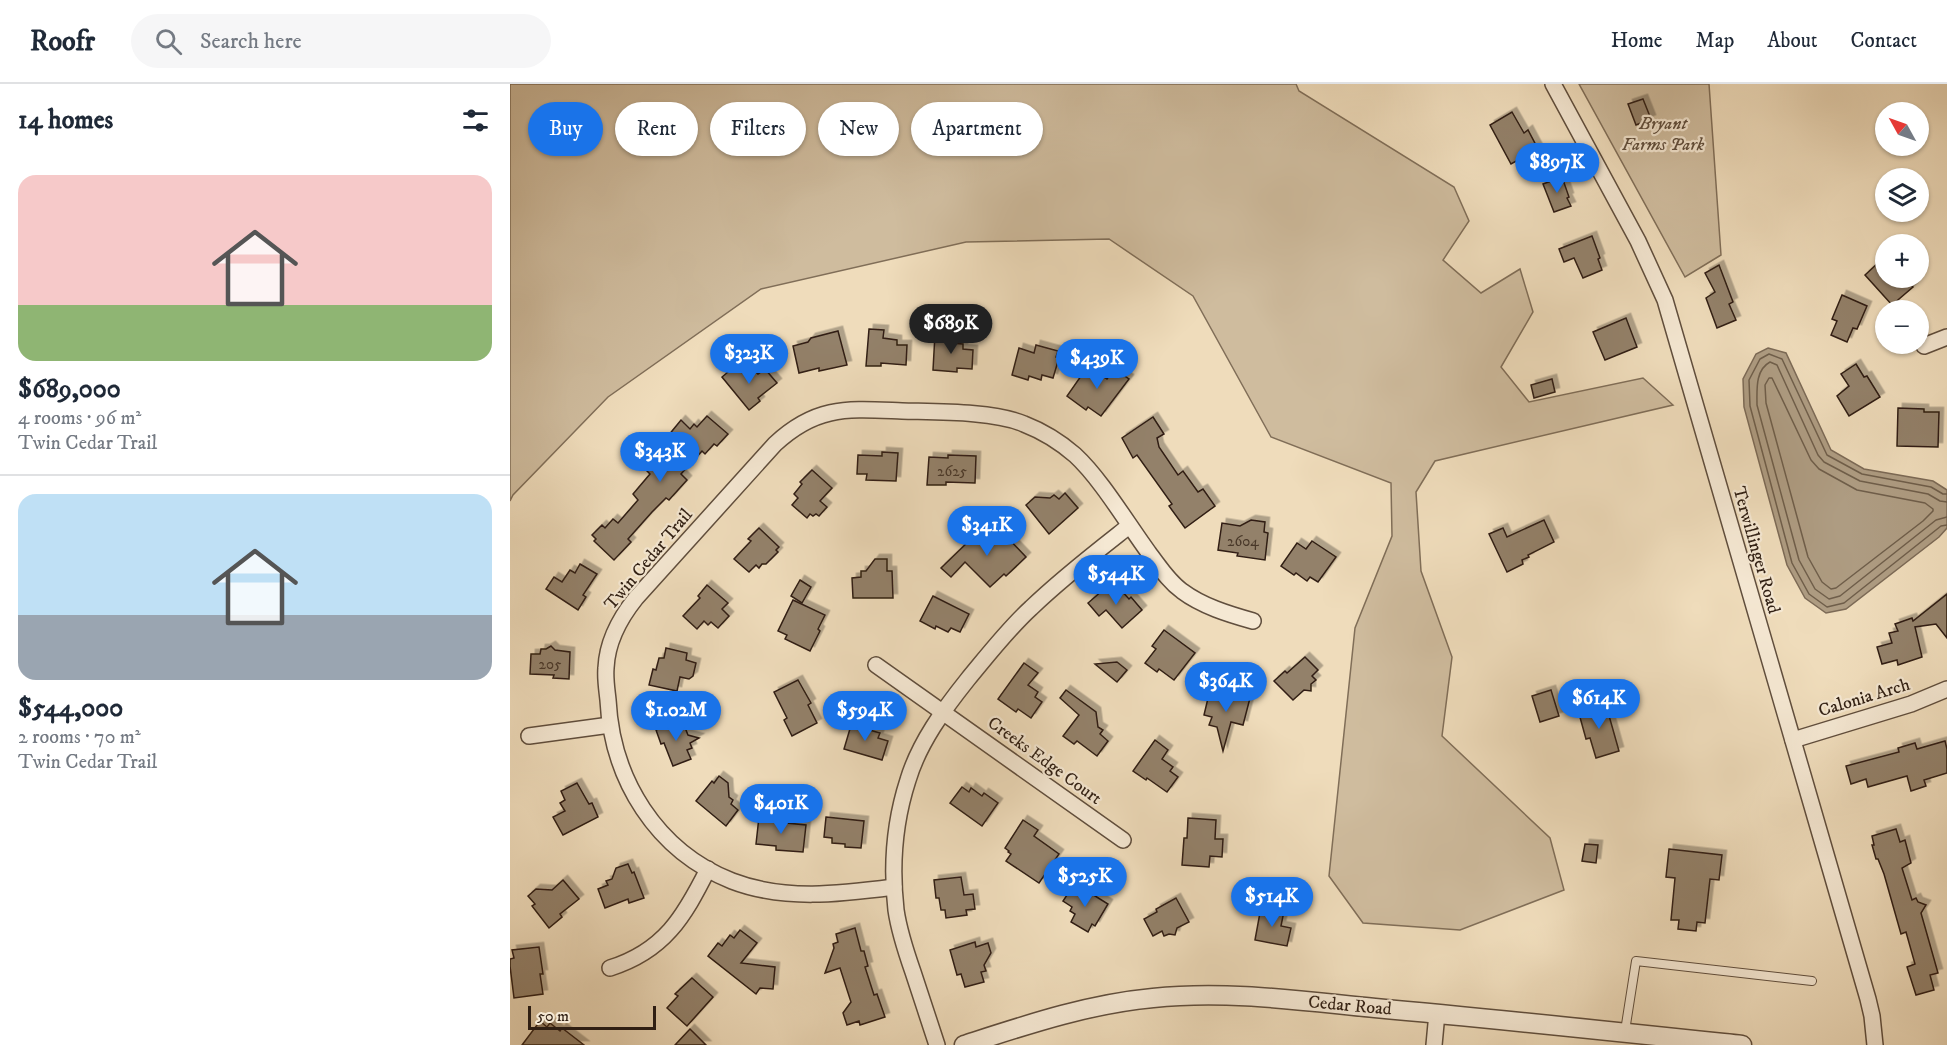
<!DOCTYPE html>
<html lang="en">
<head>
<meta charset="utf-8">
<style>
	body { margin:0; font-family:"IM FELL DW Pica",serif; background:#f6f6f7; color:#1f2937; height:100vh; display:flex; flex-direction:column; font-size:22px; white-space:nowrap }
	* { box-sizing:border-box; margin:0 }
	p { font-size:20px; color:#747a83 }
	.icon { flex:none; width:33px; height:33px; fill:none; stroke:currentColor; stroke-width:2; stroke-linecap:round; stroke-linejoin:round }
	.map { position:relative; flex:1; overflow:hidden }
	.sheet { display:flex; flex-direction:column; background:#fff; width:510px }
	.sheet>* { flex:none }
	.top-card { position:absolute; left:18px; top:18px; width:570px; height:54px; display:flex; gap:12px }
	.needle { width:39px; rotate:310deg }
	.fabs { position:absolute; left:1365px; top:18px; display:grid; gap:12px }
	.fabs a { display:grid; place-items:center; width:54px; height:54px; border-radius:50%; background:#fff; box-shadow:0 2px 4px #0004; font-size:30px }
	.scale { position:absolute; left:18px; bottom:15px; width:128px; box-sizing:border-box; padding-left:6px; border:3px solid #301f13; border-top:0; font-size:16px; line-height:21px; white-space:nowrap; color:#301f13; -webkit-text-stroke:4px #f5e8d3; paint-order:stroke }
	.price { position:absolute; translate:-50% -51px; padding:0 14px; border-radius:21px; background:#1a73e8; color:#fff; font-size:20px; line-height:39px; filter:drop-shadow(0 2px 3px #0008) }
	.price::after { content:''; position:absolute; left:50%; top:36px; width:18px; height:14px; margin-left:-9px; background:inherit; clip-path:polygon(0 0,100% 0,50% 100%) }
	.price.selected { background:#222; color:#fff }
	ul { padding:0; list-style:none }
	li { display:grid; align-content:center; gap:12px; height:318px; padding:0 18px }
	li+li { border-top:2px solid #e0e1e3 }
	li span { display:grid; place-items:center; height:186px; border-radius:18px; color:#555 }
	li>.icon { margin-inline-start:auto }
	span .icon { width:108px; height:108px; fill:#fffc; stroke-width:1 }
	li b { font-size:26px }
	h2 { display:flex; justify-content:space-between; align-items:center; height:72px; padding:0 18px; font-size:26px }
	.chip { padding:0 21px; border-radius:27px; background:#fff; box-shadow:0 2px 4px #0004; font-size:21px; line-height:54px }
	.chip.selected { background:#1a73e8; color:#fff }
	header { display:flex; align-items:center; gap:36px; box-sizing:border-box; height:84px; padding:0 30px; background:#fff; border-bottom:2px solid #e0e1e3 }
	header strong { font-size:28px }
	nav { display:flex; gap:33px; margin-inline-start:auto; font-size:21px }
	.search { width:420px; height:54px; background:#f6f6f7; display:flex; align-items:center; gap:15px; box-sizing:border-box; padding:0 21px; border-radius:33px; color:#747a83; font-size:22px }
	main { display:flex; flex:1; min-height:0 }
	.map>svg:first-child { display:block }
	.green { fill:#cfbc9e; stroke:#806e58; stroke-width:1.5 }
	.water { fill:#ae9c82; stroke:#7c6a56; stroke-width:1.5 }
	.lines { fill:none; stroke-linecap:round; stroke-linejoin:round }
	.shore { stroke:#6f5e4a; stroke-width:1.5 }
	.building { fill:#93816a; stroke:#301f13; stroke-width:1.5; filter:url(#shadow) }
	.service-casing { stroke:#604e3d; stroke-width:10 }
	.minor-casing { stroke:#604e3d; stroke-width:18 }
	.tertiary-casing { stroke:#604e3d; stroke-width:21 }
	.service { stroke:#f5e8d3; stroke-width:8 }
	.minor { stroke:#f5e8d3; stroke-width:15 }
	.tertiary { stroke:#f5e8d3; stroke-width:18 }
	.labels { text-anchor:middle; stroke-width:4.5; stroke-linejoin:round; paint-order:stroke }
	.number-label { font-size:15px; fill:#493829 }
	.park-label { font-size:18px; font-style:italic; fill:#604e3d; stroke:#f5e8d3 }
	.street-label { font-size:18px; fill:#301f13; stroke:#f5e8d3 }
</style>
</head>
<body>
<header>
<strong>Roofr</strong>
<div class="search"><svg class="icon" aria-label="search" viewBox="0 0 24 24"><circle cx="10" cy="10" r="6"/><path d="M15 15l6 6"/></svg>Search here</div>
<nav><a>Home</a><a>Map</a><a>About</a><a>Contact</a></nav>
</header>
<main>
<section class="sheet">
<h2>14 homes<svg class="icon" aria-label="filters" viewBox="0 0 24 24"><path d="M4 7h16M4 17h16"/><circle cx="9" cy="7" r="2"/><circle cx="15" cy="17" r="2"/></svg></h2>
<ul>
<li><span style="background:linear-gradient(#f6c9c9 70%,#8fb573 0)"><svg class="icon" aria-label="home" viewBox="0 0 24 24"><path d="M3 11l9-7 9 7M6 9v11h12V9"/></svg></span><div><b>$689,000</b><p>4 rooms · 96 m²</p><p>Twin Cedar Trail</p></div></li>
<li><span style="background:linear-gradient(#bfe0f5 65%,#9aa5b1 0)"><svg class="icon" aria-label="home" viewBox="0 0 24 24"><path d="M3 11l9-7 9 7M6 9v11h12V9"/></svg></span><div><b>$544,000</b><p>2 rooms · 70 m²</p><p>Twin Cedar Trail</p></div></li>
</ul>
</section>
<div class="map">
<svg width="1437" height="961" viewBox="0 0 1437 961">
	<defs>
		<filter id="shadow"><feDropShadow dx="4.5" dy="-4.5" stdDeviation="0" flood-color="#0004"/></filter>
	</defs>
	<rect width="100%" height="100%" fill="#efdcbb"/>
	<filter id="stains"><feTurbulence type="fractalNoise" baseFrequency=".00333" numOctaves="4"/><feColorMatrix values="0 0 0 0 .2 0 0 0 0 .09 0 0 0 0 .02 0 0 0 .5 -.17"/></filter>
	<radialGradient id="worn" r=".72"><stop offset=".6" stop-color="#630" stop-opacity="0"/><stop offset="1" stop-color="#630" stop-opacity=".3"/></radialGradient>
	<!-- green -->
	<g class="green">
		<polygon points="0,0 786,0 789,7 944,103 959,137 933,176 971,209 1010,185 1023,228 991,283 1019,318 1133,294 1163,321 925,377 906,408 911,487 942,573 932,652 1040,754 1054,806 950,846 853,839 819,792 845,544 882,452 881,399 761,353 683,212 599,155 456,158 251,205 98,313 3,411 0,417"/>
		<polygon points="1069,0 1199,0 1211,171 1175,193"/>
	</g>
	<!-- water -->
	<polygon class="water" points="1258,264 1276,269 1321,366 1354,385 1423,397 1437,406 1437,444 1429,453 1336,525 1316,529 1295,514 1277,481 1234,323 1233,295 1246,270"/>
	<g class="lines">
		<!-- shore -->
		<g class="shore">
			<polygon points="1262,294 1301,376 1309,385 1347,406 1415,419 1423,425 1423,427 1413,437 1326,504 1321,505 1312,498 1298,473 1256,319 1255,301 1259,294"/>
			<polyline points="1437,410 1433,410 1421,403 1352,390 1317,371 1272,275 1259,270 1250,275 1239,296 1240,322 1282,479 1299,510 1317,523 1334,519 1431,442 1437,441"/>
			<path d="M1437,418L1430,417L1418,410L1350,397L1314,378L1308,371L1267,281L1260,278C1245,286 1247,306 1247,321L1289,476L1305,505L1319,515L1330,512L1426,436L1437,433"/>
		</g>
	</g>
	<!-- building -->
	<g class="building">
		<polygon points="1133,15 1141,35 1126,41 1118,20"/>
		<polygon points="1002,28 1014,49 1018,46 1028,65 1001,80 980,41"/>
		<polygon points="1052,93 1059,113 1057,114 1061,122 1044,128 1033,100"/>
		<polygon points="1082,152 1090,174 1088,175 1092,186 1073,194 1064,174 1054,178 1049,165"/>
		<polygon points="1368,179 1376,187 1376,194 1393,194 1403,203 1382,221 1355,191"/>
		<polygon points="1209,181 1223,218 1219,220 1226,236 1207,244 1196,214 1205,208 1195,189"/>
		<polygon points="1332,211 1357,222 1347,245 1343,244 1337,258 1321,251 1327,237 1322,235"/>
		<polygon points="1116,234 1127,263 1095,276 1083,248"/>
		<polygon points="359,245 374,246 373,254 387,256 387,261 397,261 396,281 371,279 371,282 356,282"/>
		<polygon points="328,247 337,281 309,287 309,284 289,289 283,262 298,258 301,254"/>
		<polygon points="425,250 441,251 440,259 453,260 453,265 463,266 462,285 447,284 447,288 423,286"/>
		<polygon points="526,261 548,267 546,273 549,274 543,294 532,291 531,296 519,292 518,296 502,291 509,264 524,269"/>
		<polygon points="1346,280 1354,293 1357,292 1370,313 1339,332 1327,312 1339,302 1331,290"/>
		<polygon points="578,282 597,295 604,285 619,295 591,332 578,323 576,326 557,312"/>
		<polygon points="224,283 228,288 240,289 244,286 248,290 255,285 267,299 248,314 250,317 239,326 212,293"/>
		<polygon points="1042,295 1045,308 1024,314 1021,301"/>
		<polygon points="1388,324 1414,325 1414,328 1429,328 1428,363 1387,362"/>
		<polygon points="197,332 218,350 207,362 204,360 195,370 192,367 171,390 177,396 159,416 156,414 142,428 118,455 121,458 104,476 84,457 86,455 82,451 92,441 95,444 103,435 108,439 128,416 123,410 140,390 135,385 143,375 152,383 171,363 158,352 171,336 180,345 184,340 187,343"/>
		<polygon points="643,333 654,350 647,354 649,363 668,391 673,387 688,408 693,405 705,422 675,444 659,422 662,420 627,371 623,374 612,354"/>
		<polygon points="372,368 388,369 386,397 356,396 357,390 347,390 348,371 372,372"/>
		<polygon points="438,371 466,372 465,399 436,398 436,401 417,401 419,373 438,374"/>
		<polygon points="302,386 322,404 310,417 317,423 309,432 306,430 303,432 300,430 297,434 282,421 288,414 284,410 292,400 290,398"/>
		<polygon points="555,409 568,424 539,450 516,421 525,413 540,414 544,411 549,415"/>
		<polygon points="741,436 755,438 754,448 758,449 755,476 727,472 728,469 708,466 712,439 730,442"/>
		<polygon points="1034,436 1044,458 1018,471 1019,473 1012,476 1013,480 997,488 979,450 993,444 997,453"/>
		<polygon points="480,441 495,455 497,453 516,473 496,492 494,490 480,503 455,478 441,493 431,484 460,456 462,458"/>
		<polygon points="249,444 269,463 266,466 268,468 256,480 252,480 249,484 246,481 239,488 224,475 241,457 238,455"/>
		<polygon points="802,457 826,473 808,498 800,493 797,497 786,489 784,491 771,482 787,459 796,465"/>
		<polygon points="365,475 377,475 377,487 382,487 383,514 343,514 342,494 351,493 351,487 356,487"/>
		<polygon points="70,480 87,490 73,511 76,513 68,526 36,505 44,493 52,498 60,486 65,489"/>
		<polygon points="290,496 301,503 292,519 281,512"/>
		<polygon points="600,500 607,508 610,505 619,515 621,513 632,526 612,544 596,526 589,532 578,519"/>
		<polygon points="197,501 218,519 212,525 219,532 208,544 201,538 198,541 194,537 187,545 173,532 190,514 188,512"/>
		<polygon points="1437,510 1437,554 1426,540 1405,543 1412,573 1388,581 1387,576 1372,580 1367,563 1382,559 1379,549 1388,547 1385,540 1402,534 1403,537"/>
		<polygon points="423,512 459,530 450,548 441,544 438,548 426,542 425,545 410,537"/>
		<polygon points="283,516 315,531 308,545 310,547 300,567 275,555 277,551 268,547"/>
		<polygon points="654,546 685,569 664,596 649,585 647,588 635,579 646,565 642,562"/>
		<polygon points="41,562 45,566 60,568 59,595 43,594 44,591 20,590 21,570 30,570 31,565 36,565"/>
		<polygon points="156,564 177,569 176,576 186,579 183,592 179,595 170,593 167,607 139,601 143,585 146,586 149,574 154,574"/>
		<polygon points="795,573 808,586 802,592 806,596 801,600 801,607 794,606 783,616 764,597 775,587 777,589"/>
		<polygon points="607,578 617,586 607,598 585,580"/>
		<polygon points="514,579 528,589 518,601 528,608 525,613 532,618 521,634 508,625 506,628 488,615"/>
		<polygon points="288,596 301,619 298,621 307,639 282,652 274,636 277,634 264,608"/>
		<polygon points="556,606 586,628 588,643 593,646 590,650 598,657 587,672 567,657 564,660 553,652 569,631 550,614"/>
		<polygon points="1041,606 1049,632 1030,638 1022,612"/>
		<polygon points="710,609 723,613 724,610 740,614 733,641 721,638 713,667 707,643 699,641 702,633 694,631 699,610 709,613"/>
		<polygon points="1092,619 1095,629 1098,628 1109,667 1086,674 1080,654 1076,655 1068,626"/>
		<polygon points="172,636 178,651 189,654 180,659 182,664 177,666 181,675 163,682 154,659 151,660 146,646"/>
		<polygon points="342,638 357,643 356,645 370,649 368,654 378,657 372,676 334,665"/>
		<polygon points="645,656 658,666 652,675 663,683 660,687 668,693 657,708 637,694 636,696 623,687"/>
		<polygon points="1435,657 1437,665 1437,689 1414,696 1416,702 1401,707 1397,692 1358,703 1356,695 1341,700 1336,682 1389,668 1388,664 1405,659 1407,665"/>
		<polygon points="209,692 218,699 219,713 223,716 221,720 228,726 216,742 186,717 202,697 204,699"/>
		<polygon points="67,699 79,720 82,719 88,733 53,751 43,733 55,727 50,719 55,716 51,707"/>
		<polygon points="452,703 459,708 461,704 472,712 474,709 488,719 472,742 440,719"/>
		<polygon points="249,733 268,734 267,738 296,741 293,768 266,766 266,762 246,760"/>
		<polygon points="316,733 354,737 351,764 335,763 335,760 322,759 322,754 314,753"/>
		<polygon points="678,734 706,736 705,755 713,755 712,773 700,772 699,783 672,781 674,754 677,754"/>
		<polygon points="513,736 528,746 524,752 549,770 529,799 496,777 501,770 498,768 499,767 495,764"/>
		<polygon points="1386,745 1390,758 1395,756 1401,779 1392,784 1402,816 1406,814 1408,818 1416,821 1411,829 1428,889 1420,891 1424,906 1406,911 1397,883 1405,880 1396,848 1391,850 1374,790 1368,775 1366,775 1362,761 1364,761 1362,752"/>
		<polygon points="1075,760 1088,761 1086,779 1072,777"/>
		<polygon points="1159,765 1212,771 1209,796 1200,795 1195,839 1187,838 1186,847 1168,845 1169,836 1161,836 1165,794 1156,793"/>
		<polygon points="118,780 122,789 124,788 134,814 119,819 118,815 95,824 88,805 98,801 96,797 102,795 106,784"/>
		<polygon points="451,793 454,811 463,810 465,825 456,826 457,831 436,834 435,826 431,826 429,814 426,814 424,796"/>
		<polygon points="53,796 69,815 50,830 52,833 39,844 22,822 25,820 18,812 26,805 42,806"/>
		<polygon points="563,802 580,812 582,810 598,820 585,842 582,840 578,848 561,838 565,830 560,827 562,823 553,817"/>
		<polygon points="666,814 679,838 667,844 665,851 659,850 654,852 652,847 643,852 634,835 647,828 646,825"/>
		<polygon points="751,823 774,827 771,842 781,844 777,862 745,856"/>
		<polygon points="345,844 351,867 354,867 358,882 355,883 364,911 367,910 375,933 350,941 349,937 337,941 333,929 341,918 330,884 315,889 324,864 323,860 328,858 326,850"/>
		<polygon points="230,846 247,859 231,879 265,883 263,905 250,904 246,910 198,872 208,859 212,862 220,851 224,854"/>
		<polygon points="465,858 466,863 478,859 481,869 474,881 476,887 471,888 474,898 455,903 451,890 447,891 440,866"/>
		<polygon points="29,863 33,890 30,890 33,910 4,914 0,882 0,875 4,874 2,866"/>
		<polygon points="182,894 203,913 177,942 157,924 168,912 165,910"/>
		<polygon points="30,937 37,943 40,939 50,947 52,944 74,961 12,961"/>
		<polygon points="180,945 196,961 165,961"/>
	</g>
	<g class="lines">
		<defs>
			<polyline id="service" points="1115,947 1126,877 1302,897"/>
			<g id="minor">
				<polyline points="1043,0 1128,157 1155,216 1358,915 1362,932 1365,961"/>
				<polyline points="1414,262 1437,253"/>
				<polyline points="366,581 613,756"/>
				<polyline points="19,652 100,641"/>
				<polyline points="1283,656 1401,620 1437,605"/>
				<path d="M384,803C330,810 274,817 222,797C146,767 102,695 98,616C97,606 95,595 96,584C97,558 110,534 126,514L265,360C307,321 338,325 392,327C425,328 484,327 514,340C532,347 550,358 565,371C591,395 617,439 639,469C649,482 658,497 672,507C692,522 718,530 743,537"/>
				<path d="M100,884C154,867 174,833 198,785"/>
				<path d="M427,961C419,937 411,912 403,888C396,868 389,847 386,826C381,782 384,739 398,696C409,659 434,625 458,595C478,571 498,545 521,524C552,494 586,468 619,442"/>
				<polyline points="924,961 927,929"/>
			</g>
			<path id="tertiary" d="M454,961C516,941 578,920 643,914C717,906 792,917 865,924C987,935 1109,948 1232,961"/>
		</defs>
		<!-- service casing -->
		<use href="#service" class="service-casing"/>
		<!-- minor casing -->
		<use href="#minor" class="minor-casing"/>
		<!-- tertiary casing -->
		<use href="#tertiary" class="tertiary-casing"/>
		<!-- service -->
		<use href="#service" class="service"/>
		<!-- minor -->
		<use href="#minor" class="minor"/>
		<!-- tertiary -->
		<use href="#tertiary" class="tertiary"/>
	</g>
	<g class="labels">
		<!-- number labels -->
		<g class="number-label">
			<text x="442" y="392">2625</text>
			<text x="733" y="462">2604</text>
			<text x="40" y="585">205</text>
		</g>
		<!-- park labels -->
		<g class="park-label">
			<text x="1153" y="45">Bryant<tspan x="1153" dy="21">Farms Park</tspan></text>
		</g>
		<!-- street labels -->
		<g class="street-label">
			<text transform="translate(1247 466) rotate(74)" y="6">Terwillinger Road</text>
			<text transform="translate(138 475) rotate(-50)" y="6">Twin Cedar Trail</text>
			<text transform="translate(1354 613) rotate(-17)" y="6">Calonia Arch</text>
			<text transform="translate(535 676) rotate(36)" y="6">Creeks Edge Court</text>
			<text transform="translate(840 921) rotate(5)" y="6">Cedar Road</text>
		</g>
	</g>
	<rect width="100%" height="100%" filter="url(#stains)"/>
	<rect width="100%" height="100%" fill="url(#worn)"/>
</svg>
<div class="fabs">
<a><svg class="needle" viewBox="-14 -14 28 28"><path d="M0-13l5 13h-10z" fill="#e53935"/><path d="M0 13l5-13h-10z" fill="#747a83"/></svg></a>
<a><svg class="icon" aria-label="layers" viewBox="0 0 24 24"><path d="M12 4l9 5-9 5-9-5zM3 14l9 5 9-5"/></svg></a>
<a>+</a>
<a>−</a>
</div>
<div class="scale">50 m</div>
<b class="price" style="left:1047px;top:110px">$897K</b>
<b class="price selected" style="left:441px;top:271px">$689K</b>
<b class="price" style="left:239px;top:301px">$323K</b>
<b class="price" style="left:587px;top:306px">$439K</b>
<b class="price" style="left:150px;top:399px">$343K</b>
<b class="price" style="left:477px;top:473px">$341K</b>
<b class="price" style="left:606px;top:522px">$544K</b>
<b class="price" style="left:716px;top:629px">$364K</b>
<b class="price" style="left:1089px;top:646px">$614K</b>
<b class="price" style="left:166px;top:658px">$1.02M</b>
<b class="price" style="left:355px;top:658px">$594K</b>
<b class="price" style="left:271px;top:751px">$401K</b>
<b class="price" style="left:575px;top:824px">$525K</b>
<b class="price" style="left:762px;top:844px">$514K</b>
<div class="top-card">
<a class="chip selected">Buy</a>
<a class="chip">Rent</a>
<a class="chip">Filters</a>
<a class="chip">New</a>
<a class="chip">Apartment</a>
</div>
</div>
</main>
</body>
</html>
